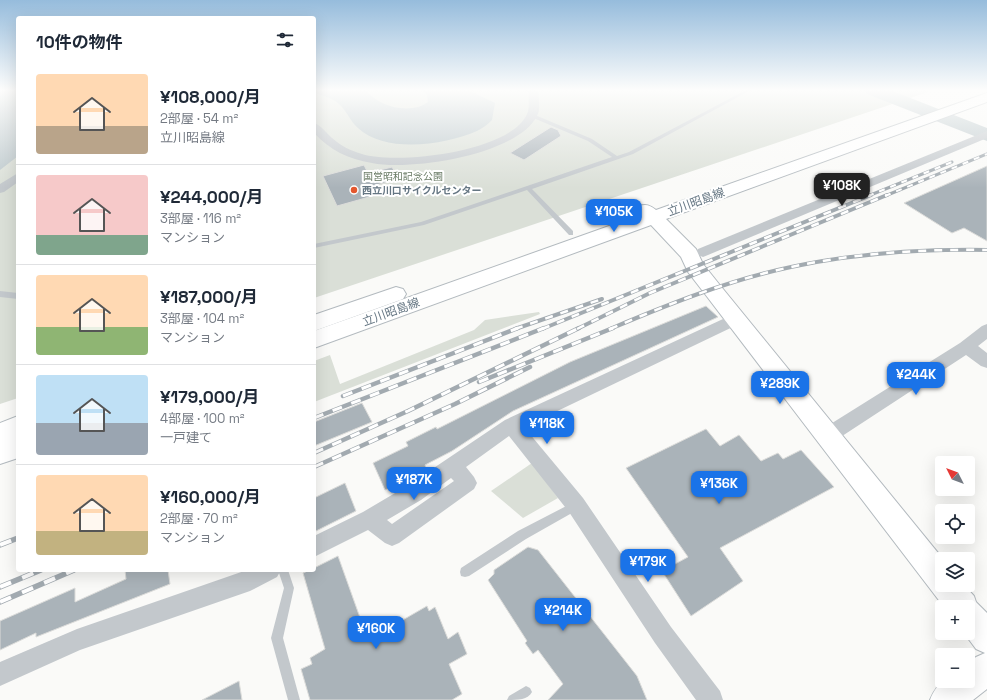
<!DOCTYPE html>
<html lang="ja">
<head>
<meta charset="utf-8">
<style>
	body { margin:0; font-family:"Space Grotesk","Noto Sans JP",sans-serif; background:#f6f6f7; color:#1f2937; height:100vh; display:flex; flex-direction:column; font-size:15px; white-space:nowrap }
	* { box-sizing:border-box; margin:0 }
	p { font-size:13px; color:#747a83 }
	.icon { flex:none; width:22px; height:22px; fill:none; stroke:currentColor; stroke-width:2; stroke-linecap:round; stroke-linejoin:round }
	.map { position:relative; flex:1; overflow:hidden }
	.drawer { position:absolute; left:16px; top:16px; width:300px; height:556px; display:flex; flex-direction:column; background:#fff; border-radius:4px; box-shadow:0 4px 16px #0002 }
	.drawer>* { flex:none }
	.needle { width:26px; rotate:312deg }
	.tools { position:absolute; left:935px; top:456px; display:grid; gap:8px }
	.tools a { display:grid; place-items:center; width:40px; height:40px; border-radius:4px; background:#fff; box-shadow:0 4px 16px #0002; font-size:20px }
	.price { position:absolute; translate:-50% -34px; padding:0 9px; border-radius:8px; background:#1a73e8; color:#fff; font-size:13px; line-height:26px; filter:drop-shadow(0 1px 2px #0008) }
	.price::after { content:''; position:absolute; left:50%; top:24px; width:12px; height:9px; margin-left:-6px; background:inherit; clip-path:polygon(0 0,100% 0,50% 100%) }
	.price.current { background:#222; color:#fff }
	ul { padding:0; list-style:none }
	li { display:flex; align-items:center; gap:12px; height:100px; padding:0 20px }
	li+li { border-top:1px solid #e0e1e3 }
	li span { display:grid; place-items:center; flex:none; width:112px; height:80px; border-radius:4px; color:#555 }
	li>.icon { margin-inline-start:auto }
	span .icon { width:48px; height:48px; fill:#fffc; stroke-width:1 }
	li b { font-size:17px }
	h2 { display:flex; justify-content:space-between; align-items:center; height:48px; padding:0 20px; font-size:17px }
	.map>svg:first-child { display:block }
	.green { fill:#dadfd7 }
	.water { fill:#bbc7cb }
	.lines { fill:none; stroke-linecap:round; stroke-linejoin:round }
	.river { fill:#bbc7cb; fill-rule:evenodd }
	.building { fill:#aab3b9; stroke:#dcdcda }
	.secondary-casing { stroke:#b3babf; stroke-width:2 }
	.lane { fill:#c3c8cc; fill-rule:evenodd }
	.street { fill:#c3c8cc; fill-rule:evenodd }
	.secondary { fill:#fff; fill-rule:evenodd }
	.rail-far3-casing { stroke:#a2aab0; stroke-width:3 }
	.rail-far2-casing { stroke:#a2aab0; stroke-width:4 }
	.rail-far1-casing { stroke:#a2aab0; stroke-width:4.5 }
	.rail-casing { stroke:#a2aab0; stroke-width:5.5 }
	.rail-far3 { stroke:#fff; stroke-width:2; stroke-dasharray:6; stroke-linecap:butt }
	.rail-far2 { stroke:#fff; stroke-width:2.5; stroke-dasharray:8; stroke-linecap:butt }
	.rail-far1 { stroke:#fff; stroke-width:3; stroke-dasharray:10; stroke-linecap:butt }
	.rail { stroke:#fff; stroke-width:4; stroke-dasharray:12; stroke-linecap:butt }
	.poi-dot { fill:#e4572e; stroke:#fff; stroke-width:1.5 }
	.labels { text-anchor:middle; stroke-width:4; stroke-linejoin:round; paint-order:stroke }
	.far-park-label { font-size:10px; fill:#687a64; stroke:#fff }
	.far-poi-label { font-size:10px; font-weight:bold; fill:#657683; stroke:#fff; text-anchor:start }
	.street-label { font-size:12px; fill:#657683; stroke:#fff }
</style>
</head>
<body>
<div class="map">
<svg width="987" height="700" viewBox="0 0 987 700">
	<rect width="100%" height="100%" fill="#fafaf8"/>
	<!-- green -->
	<g class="green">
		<polygon points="0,90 18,90 18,398 0,404"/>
		<polygon points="314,90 934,90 314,298"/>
		<polygon points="539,312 540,314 314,402 314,361 330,355 340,384 474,330 485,320"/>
		<polygon points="532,463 558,498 523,518 491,491"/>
	</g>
	<!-- water -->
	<g class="water">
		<polygon points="0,90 18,90 18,156 0,170"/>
		<path d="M314,90H366C378,107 411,115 428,102L427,95L422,90H468L495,103L492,120C488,124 483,128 477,131C445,145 386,154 358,128C351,122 347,112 341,106C334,98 324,96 314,93Z"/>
	</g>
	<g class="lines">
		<!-- river -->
		<polygon class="river" points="864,90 890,90 987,128 987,141 867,94"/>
	</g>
	<!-- building -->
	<g class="building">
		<polygon points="551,127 558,130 561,136 524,160 510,153"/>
		<polygon points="364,165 368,173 392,167 399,179 376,185 380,194 337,206 323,176"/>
		<polygon points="987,166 987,241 964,228 952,233 904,203"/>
		<polygon points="706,306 718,317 513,411 452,451 425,465 426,468 411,475 412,478 385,490 373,463 408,446 406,442 436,427 437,429 570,362"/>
		<polygon points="362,403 372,422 314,446 314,422"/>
		<polygon points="706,429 720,446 739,435 761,461 778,453 783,459 801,450 834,487 720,548 743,581 691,616 662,571 688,557 626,468"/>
		<polygon points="345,483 356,511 314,532 314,498"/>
		<polygon points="528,547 538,550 637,676 647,700 548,700 563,684 538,650 533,654 525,643 527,641 488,580 494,574 494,570"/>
		<polygon points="338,556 368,640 427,606 429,611 435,607 448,639 458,632 467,654 449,664 462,694 452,700 310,700 301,669 312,664 310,658 325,649 303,573 310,570 314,570 314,568"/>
		<polygon points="125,570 168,570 170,584 36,637 36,633 0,650 0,621 75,588 75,602 126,579"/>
		<polygon points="239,681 242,700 202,700"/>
	</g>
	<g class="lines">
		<defs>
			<g id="secondary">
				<path d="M987,93V102L666,219L696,249L703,264L719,284L943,559L942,585H964L974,596L976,602L987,613V689L973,700H930C939,678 947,681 968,681V663L976,657L985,653L976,649L964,633H968V607H944L705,294L688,272L681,257L651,225L314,348V331L640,215L636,210L639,206C646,204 650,205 656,210Z"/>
				<polygon points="396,287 403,289 406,294 403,299 314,331 314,315"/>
				<polygon points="18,416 18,458 0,464 0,423"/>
			</g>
		</defs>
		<!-- secondary casing -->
		<use href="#secondary" class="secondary-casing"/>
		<!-- lane -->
		<g class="lane">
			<polygon points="746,90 751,90 633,154 532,189 573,231 573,235 569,235 527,190 424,225 314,248 314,244 421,222 612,157 588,141 531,117 531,115 535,115 592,139 617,156 629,152"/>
			<polygon points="0,291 18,293 18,299 0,297"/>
			<polygon points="576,501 579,503 581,506 579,509 526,539 469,576 465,577 461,576 460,572 461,568 518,531"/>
			<polygon points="278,570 288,570 294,588 283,638 300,700 288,700 271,638 284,588"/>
			<path d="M526,686L530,688L532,692C528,700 517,700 507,700L509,696Z"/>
		</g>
		<!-- street -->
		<g class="street">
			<path d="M526,90H537L539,92C538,99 541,109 537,116C517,155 411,171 372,163C348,159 330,150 314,133V123C321,125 327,134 332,138C341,146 351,151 362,154C396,165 511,152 527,114C530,108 528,100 529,93Z"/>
			<polygon points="987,131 987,138 708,255 703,257 698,255 696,252 698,249"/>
			<polygon points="18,173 18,182 4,192 0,193 0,184"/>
			<path d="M736,313L741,315L744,319L741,323L524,427L583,498L671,627L720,691L723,700H696L655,643L569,512L509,436L466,467L474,477L477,483L474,489L399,543L392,546L385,543L368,530L314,557V536L363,512L407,486L505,420ZM451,478L454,481L392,524L387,520L421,500Z"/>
			<polygon points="987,324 987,339 978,346 987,353 987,368 981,366 966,355 833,442 827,444 821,442 818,436 821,430 960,343 982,326"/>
			<polygon points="247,570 281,570 277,577 250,591 80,650 0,686 0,662 77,629"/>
		</g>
		<!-- secondary -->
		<use href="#secondary" class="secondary"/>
		<defs>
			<g id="rail-far3">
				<polyline points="868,196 952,162"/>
				<polyline points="885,196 987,154"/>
			</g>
			<g id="rail-far2">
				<polyline points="515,329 602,299"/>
				<polyline points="542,329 871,195"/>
				<polyline points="577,329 650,293 887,195"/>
				<path d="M610,329C669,304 729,280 791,267C856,253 921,249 987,250"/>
			</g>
			<g id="rail-far1">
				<polyline points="479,382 613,328"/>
				<polyline points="343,396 518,328"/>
				<polyline points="314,418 544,328"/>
				<polyline points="314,453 408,411 579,328"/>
				<polyline points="314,467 455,404 530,367"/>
			</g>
			<g id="rail">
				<polyline points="0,545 18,538"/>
				<polyline points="0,587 41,570"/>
				<polyline points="0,602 74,570"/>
			</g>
		</defs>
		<!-- rail-far3 casing -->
		<use href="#rail-far3" class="rail-far3-casing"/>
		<!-- rail-far2 casing -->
		<use href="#rail-far2" class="rail-far2-casing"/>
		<!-- rail-far1 casing -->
		<use href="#rail-far1" class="rail-far1-casing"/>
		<!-- rail casing -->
		<use href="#rail" class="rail-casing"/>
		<!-- rail-far3 -->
		<use href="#rail-far3" class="rail-far3"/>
		<!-- rail-far2 -->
		<use href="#rail-far2" class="rail-far2"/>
		<!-- rail-far1 -->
		<use href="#rail-far1" class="rail-far1"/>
		<!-- rail -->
		<use href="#rail" class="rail"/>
	</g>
	<!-- sky -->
	<linearGradient id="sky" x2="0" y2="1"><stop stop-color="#96bcdc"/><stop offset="0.48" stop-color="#fdfdfc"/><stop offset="1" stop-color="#fdfdfc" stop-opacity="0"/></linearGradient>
	<rect width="987" height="188" fill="url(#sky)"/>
	<!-- markers -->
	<circle class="poi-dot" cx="354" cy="190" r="4"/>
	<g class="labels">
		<!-- far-park labels -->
		<g class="far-park-label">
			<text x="403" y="180">国営昭和記念公園</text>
		</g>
		<!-- far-poi labels -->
		<g class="far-poi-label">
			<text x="362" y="194">西立川口サイクルセンター</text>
		</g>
		<!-- street labels -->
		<g class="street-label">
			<text transform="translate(696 202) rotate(-20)" y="4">立川昭島線</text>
			<text transform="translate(391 312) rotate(-20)" y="4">立川昭島線</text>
		</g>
	</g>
</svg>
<div class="tools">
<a><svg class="needle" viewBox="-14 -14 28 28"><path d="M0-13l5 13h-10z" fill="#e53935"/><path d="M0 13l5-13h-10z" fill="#747a83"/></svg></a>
<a><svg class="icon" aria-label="locate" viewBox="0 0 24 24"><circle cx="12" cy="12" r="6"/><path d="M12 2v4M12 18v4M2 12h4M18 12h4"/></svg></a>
<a><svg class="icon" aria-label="layers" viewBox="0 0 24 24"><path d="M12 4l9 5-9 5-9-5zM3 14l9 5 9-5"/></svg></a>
<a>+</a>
<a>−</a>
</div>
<b class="price current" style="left:842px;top:207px">¥108K</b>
<b class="price" style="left:614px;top:233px">¥105K</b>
<b class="price" style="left:916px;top:396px">¥244K</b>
<b class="price" style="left:780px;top:405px">¥289K</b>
<b class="price" style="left:547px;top:445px">¥118K</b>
<b class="price" style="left:414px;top:501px">¥187K</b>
<b class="price" style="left:719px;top:505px">¥136K</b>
<b class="price" style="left:648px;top:583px">¥179K</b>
<b class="price" style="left:563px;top:632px">¥214K</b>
<b class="price" style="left:376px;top:650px">¥160K</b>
<section class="drawer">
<h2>10件の物件<svg class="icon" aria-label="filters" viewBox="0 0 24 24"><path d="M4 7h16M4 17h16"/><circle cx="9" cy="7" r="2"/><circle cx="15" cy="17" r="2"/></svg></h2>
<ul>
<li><span style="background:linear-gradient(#ffd9b3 65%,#b9a48a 0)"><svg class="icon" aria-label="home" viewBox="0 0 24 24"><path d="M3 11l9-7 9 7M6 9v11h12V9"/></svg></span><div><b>¥108,000/月</b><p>2部屋 · 54 m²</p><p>立川昭島線</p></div></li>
<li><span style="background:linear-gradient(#f6c9c9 75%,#7fa58c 0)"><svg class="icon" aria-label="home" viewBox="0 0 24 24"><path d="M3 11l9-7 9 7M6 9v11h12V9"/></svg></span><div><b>¥244,000/月</b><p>3部屋 · 116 m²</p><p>マンション</p></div></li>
<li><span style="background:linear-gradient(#ffd9b3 65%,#8fb573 0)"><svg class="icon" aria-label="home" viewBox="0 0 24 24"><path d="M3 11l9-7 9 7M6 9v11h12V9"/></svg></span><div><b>¥187,000/月</b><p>3部屋 · 104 m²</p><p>マンション</p></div></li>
<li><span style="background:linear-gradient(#bfe0f5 60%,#9aa5b1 0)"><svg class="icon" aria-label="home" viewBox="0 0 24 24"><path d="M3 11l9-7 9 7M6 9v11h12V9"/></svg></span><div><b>¥179,000/月</b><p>4部屋 · 100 m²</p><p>一戸建て</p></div></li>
<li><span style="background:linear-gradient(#ffd9b3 70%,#c2b280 0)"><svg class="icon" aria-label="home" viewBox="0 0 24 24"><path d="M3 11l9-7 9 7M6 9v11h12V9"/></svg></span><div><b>¥160,000/月</b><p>2部屋 · 70 m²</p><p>マンション</p></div></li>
</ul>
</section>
</div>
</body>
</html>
